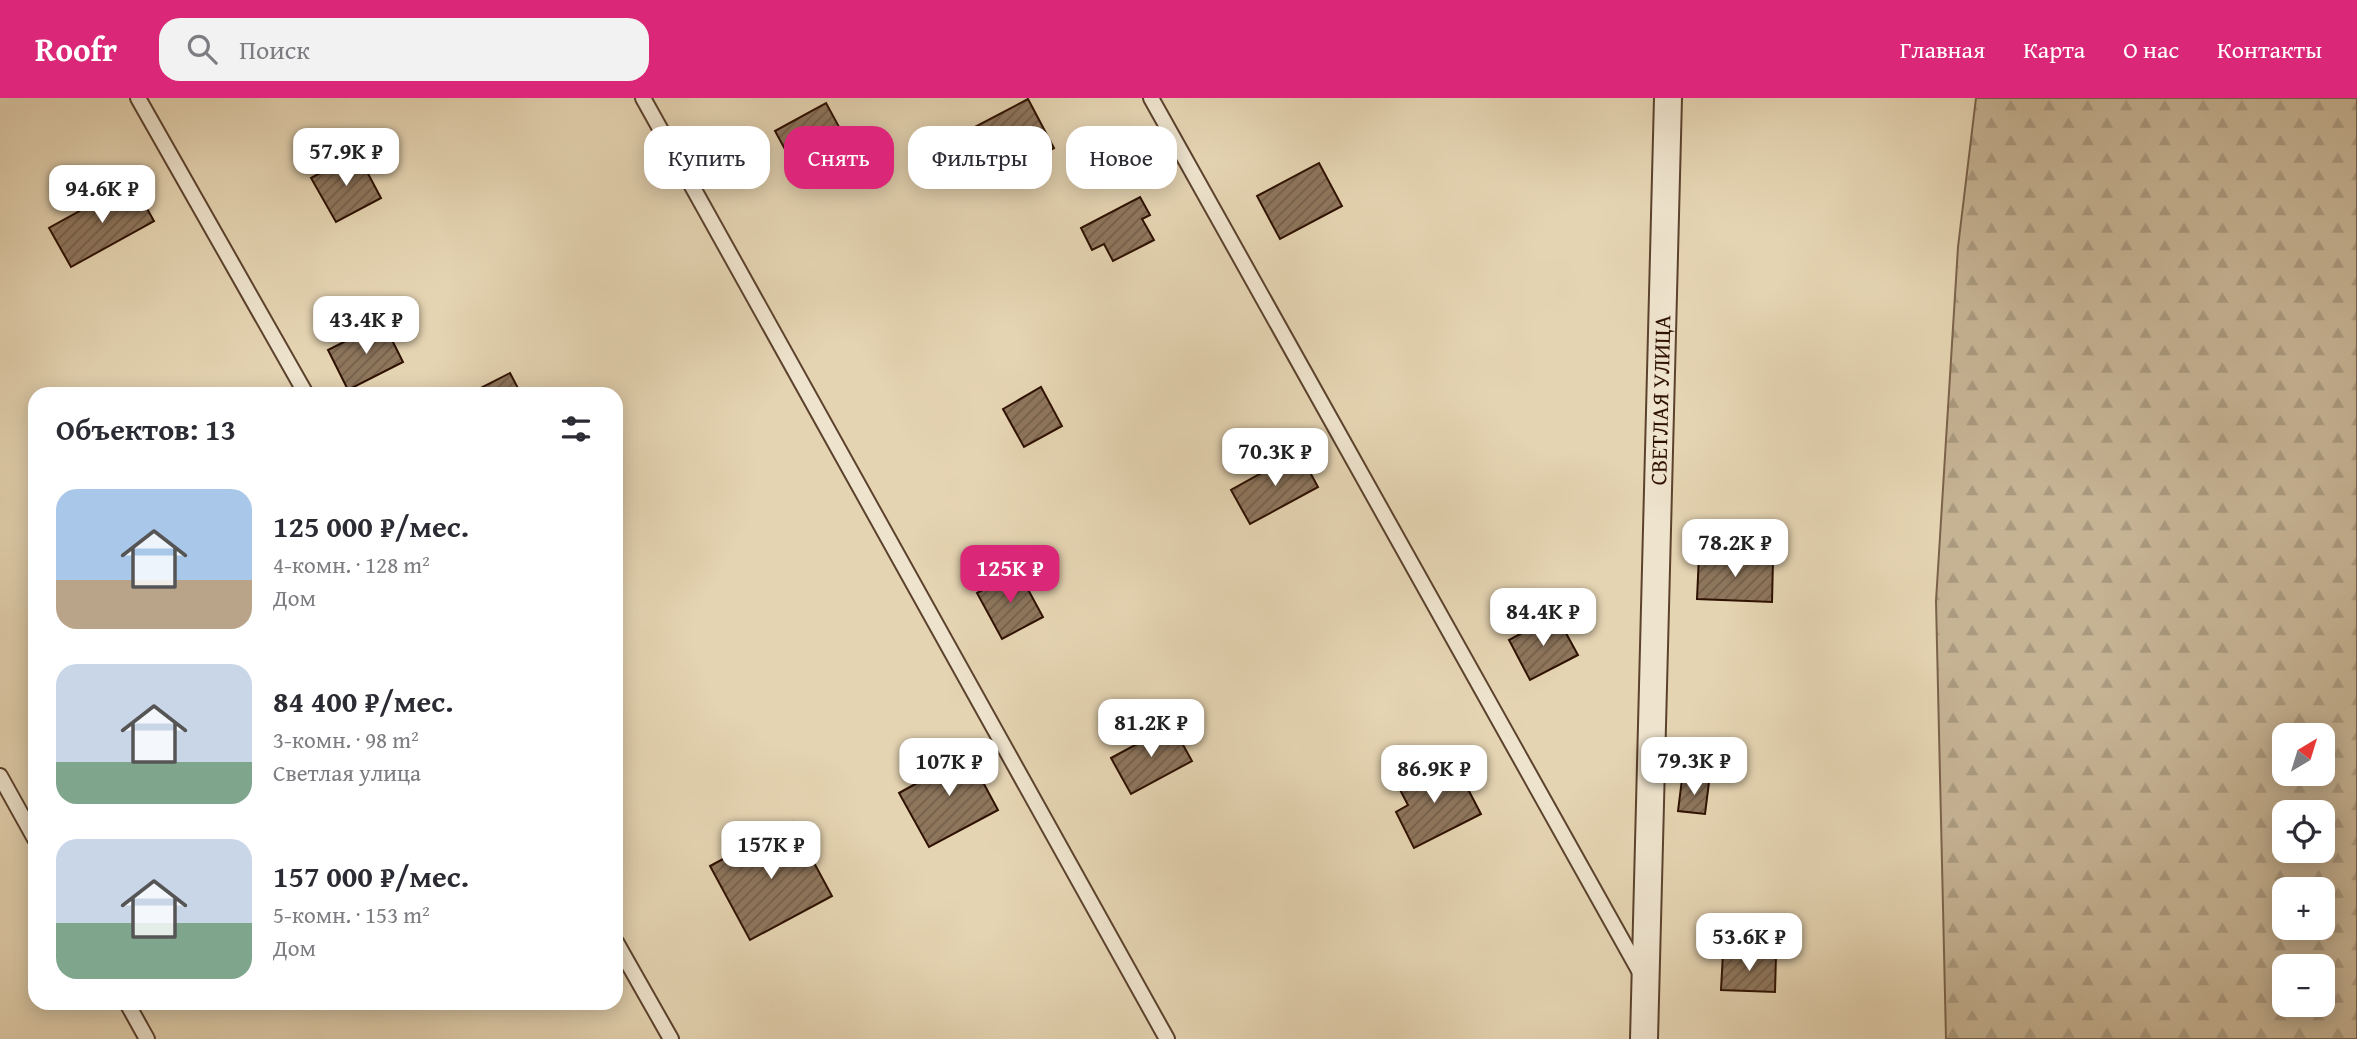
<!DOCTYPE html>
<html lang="ru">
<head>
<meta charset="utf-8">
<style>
	body { margin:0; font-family:"Gentium Book Plus",serif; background:#f2f2f3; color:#2b2b33; height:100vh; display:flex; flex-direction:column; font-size:26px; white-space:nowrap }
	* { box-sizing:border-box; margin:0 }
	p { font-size:23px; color:#7c7c81 }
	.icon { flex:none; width:38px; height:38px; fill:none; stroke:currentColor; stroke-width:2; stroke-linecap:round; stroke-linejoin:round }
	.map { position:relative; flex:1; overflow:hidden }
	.sheet { position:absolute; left:28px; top:289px; width:595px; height:623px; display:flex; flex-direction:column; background:#fff; border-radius:21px; box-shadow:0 4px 18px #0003 }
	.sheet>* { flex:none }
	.hud { position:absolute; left:644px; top:28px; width:665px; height:63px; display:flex; gap:14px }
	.needle { width:46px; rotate:38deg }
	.fabs { position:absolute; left:2272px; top:625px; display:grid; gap:14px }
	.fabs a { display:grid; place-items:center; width:63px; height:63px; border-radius:14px; background:#fff; box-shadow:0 4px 18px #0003; font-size:35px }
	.price { position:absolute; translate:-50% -60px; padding:0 16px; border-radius:14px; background:#fff; color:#222; font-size:23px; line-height:46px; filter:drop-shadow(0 2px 4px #0008) }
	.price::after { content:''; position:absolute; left:50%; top:42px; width:21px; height:16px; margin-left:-10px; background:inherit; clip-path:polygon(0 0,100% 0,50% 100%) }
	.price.active { background:#db2777; color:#fff }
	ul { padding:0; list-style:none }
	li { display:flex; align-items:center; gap:21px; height:175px; padding:0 28px }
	li span { display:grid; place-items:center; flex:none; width:196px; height:140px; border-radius:21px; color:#555 }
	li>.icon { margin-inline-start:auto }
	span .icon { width:84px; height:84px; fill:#fffc; stroke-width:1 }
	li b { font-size:30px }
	h2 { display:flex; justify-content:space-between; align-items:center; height:84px; padding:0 28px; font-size:30px }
	.chip { padding:0 24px; border-radius:21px; background:#fff; box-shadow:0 4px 18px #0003; font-size:24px; line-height:63px }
	.chip.active { background:#db2777; color:#fff }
	header { display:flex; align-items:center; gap:42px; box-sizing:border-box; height:98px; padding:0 35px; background:#db2777; color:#fff }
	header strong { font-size:33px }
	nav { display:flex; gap:38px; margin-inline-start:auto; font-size:24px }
	.search { width:490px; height:63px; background:#f2f2f3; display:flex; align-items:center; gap:18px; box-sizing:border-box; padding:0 24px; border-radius:21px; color:#7c7c81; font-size:26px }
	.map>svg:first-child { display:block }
	.forest { fill:url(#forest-firs); stroke:#7a624a; stroke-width:2; fill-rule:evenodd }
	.building { fill:url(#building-hatch); stroke:#2f1101; stroke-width:2 }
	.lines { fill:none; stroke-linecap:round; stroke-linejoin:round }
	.service-casing { stroke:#5c422d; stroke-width:18 }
	.minor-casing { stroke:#5c422d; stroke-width:30 }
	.service { stroke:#eee3cd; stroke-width:14 }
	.minor { stroke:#eee3cd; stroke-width:26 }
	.labels { text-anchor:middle; stroke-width:5; stroke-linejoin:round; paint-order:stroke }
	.street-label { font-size:23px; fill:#2f1101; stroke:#eee3cd }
</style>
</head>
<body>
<header>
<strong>Roofr</strong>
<div class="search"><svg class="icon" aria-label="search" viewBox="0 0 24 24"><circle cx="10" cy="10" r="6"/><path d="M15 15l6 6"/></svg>Поиск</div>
<nav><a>Главная</a><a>Карта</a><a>О нас</a><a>Контакты</a></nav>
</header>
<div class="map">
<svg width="2357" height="941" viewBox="0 0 2357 941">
	<defs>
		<pattern id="forest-firs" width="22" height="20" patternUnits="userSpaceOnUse" patternTransform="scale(1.75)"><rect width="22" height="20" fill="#c6b394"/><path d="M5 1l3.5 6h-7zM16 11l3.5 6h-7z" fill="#aa997e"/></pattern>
		<pattern id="building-hatch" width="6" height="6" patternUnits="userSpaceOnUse" patternTransform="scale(1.75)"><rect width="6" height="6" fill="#8e765d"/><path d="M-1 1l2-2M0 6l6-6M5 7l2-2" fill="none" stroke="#745f4a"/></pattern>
	</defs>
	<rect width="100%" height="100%" fill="#e5d4b2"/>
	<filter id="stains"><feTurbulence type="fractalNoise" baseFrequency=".00286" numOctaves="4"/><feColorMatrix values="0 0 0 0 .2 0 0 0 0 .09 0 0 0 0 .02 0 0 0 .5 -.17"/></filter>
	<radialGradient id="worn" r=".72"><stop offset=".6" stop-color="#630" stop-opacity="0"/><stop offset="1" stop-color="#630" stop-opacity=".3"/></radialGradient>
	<!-- forest -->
	<path class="forest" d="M1976,0H2357V941H1946L1936,503L1958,149ZM2284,637H2322V676H2284ZM2284,714H2322V752H2284ZM2284,791H2322V830H2284ZM2284,868H2322V906H2284Z"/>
	<!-- building -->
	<g class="building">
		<polygon points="1028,1 1054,50 999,80 973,30"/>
		<polygon points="826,5 851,51 800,79 775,33"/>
		<polygon points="357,55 381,100 336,124 311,80"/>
		<polygon points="1319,65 1342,108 1280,141 1257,98"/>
		<polygon points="132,84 154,123 71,169 49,130"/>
		<polygon points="1140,99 1150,117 1142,121 1154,142 1113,163 1104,146 1092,152 1081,130"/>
		<polygon points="383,224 403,264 348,292 328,252"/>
		<polygon points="510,275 521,296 469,296"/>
		<polygon points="1041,289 1062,328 1024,349 1003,311"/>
		<polygon points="1299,354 1318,389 1250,426 1231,392"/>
		<polygon points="1699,457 1773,461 1772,504 1697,501"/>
		<polygon points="1018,473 1043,519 1002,541 977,495"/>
		<polygon points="1556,517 1578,557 1530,582 1509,542"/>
		<polygon points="1172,627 1192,663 1131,696 1111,660"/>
		<polygon points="963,647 998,712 929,749 899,695 939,673 934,663"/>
		<polygon points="1437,666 1446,684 1460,676 1481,716 1414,750 1396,714 1408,707 1397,686"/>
		<polygon points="1682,681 1709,684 1705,716 1678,713"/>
		<polygon points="792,724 832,798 750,842 710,768"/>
		<polygon points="1723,855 1776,857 1775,894 1721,892"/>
	</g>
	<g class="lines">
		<defs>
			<g id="service">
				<polyline points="138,0 306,296"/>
				<polyline points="643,0 1167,941"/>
				<polyline points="1151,0 1641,876"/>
				<polyline points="0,678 35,741"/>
				<polyline points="616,844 671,941"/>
				<polyline points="127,905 147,941"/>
			</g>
			<g id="minor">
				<path id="s1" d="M1644,941L1668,0"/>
			</g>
		</defs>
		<!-- service casing -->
		<use href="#service" class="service-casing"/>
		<!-- minor casing -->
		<use href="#minor" class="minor-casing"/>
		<!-- service -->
		<use href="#service" class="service"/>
		<!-- minor -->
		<use href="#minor" class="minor"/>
	</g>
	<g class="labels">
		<!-- street labels -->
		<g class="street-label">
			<text dy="8" stroke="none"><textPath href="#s1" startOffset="639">СВЕТЛАЯ УЛИЦА</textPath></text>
		</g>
	</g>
	<rect width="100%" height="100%" filter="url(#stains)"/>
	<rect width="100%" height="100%" fill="url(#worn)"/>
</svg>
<div class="fabs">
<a><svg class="needle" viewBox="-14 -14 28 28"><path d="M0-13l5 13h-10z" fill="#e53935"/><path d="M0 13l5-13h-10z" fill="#7c7c81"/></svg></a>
<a><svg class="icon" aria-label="locate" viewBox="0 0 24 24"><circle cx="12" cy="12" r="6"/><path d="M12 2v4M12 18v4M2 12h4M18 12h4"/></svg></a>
<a>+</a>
<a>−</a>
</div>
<b class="price" style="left:346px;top:90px">57.9K ₽</b>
<b class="price" style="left:102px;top:127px">94.6K ₽</b>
<b class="price" style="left:366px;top:258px">43.4K ₽</b>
<b class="price" style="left:1275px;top:390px">70.3K ₽</b>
<b class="price" style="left:1735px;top:481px">78.2K ₽</b>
<b class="price active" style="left:1010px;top:507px">125K ₽</b>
<b class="price" style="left:1543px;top:550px">84.4K ₽</b>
<b class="price" style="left:1151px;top:661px">81.2K ₽</b>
<b class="price" style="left:1694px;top:699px">79.3K ₽</b>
<b class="price" style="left:949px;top:700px">107K ₽</b>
<b class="price" style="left:1434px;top:707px">86.9K ₽</b>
<b class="price" style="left:771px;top:783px">157K ₽</b>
<b class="price" style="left:1749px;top:875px">53.6K ₽</b>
<div class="hud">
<a class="chip">Купить</a>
<a class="chip active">Снять</a>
<a class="chip">Фильтры</a>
<a class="chip">Новое</a>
</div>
<section class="sheet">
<h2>Объектов: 13<svg class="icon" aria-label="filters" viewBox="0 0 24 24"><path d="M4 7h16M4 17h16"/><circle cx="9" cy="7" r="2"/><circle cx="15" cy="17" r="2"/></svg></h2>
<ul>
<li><span style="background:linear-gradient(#a9c7e8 65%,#b9a48a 0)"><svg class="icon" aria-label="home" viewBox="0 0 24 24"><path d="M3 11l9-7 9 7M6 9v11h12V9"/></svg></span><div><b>125 000 ₽/мес.</b><p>4-комн. · 128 m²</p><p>Дом</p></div></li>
<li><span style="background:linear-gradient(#c9d6e8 70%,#7fa58c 0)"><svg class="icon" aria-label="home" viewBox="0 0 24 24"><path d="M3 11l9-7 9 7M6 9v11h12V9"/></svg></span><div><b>84 400 ₽/мес.</b><p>3-комн. · 98 m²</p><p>Светлая улица</p></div></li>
<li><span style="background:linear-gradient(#c9d6e8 60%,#7fa58c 0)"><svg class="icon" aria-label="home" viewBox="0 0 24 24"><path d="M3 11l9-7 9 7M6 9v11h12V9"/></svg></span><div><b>157 000 ₽/мес.</b><p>5-комн. · 153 m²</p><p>Дом</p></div></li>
</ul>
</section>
</div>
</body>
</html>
